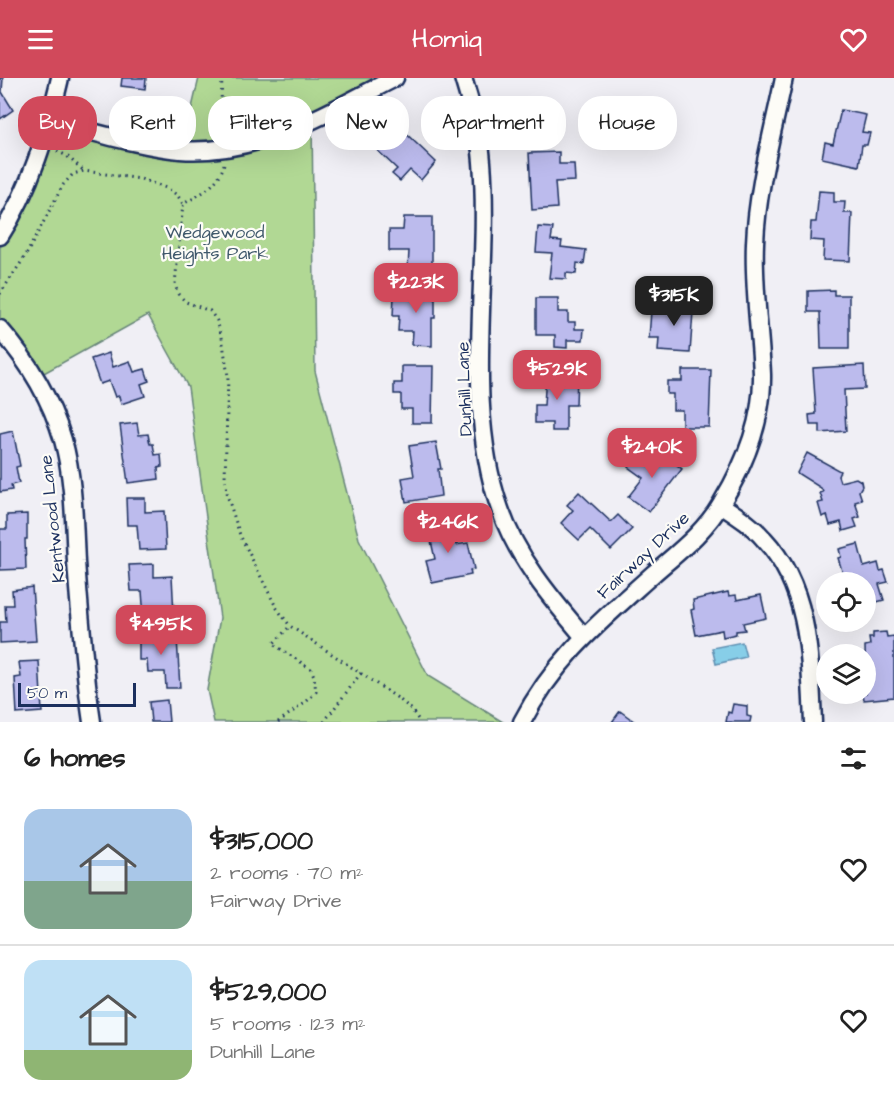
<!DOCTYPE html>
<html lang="en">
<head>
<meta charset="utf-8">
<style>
	body { margin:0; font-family:"Architects Daughter",sans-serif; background:#f6f6f6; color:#222; height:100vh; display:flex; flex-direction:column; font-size:22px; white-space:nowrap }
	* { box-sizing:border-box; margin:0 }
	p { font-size:20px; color:#767676 }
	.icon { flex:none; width:33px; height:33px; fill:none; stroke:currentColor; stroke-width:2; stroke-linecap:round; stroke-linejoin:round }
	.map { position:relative; height:644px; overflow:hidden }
	.sheet { display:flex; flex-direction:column; background:#fff; flex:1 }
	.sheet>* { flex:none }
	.top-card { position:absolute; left:18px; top:18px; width:858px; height:54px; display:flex; gap:12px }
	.controls { position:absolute; left:816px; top:494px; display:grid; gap:12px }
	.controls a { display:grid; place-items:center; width:60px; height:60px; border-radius:50%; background:#fff; box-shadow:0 6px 24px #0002; font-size:30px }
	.scale { position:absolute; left:18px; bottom:15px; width:118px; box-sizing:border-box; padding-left:6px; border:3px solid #1b2f5e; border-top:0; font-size:16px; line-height:21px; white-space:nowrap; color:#1b2f5e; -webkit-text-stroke:4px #fdfcf7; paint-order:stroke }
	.price { position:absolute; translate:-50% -51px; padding:0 14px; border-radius:12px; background:#d1495b; color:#fff; font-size:20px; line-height:39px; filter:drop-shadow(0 2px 3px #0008) }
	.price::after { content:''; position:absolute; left:50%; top:36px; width:18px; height:14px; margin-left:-9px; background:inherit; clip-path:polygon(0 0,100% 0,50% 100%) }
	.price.active { background:#222; color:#fff }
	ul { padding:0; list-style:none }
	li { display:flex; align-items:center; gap:18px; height:150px; padding:0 24px }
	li+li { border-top:2px solid #e0e0e0 }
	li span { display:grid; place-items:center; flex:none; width:168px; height:120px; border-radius:18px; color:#555 }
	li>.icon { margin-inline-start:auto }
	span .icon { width:72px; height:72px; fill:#fffc; stroke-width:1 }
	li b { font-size:26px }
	h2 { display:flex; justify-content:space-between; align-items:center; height:72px; padding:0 24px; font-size:26px }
	.chip { padding:0 21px; border-radius:24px; background:#fff; box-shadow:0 6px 24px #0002; font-size:21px; line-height:54px }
	.chip.active { background:#d1495b; color:#fff }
	header { display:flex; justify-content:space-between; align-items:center; height:78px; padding:0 24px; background:#d1495b; color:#fff; font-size:27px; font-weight:600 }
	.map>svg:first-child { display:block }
	.green { fill:#b1d894; stroke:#668479; stroke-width:1.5 }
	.water { fill:#87cee8; stroke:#5c8eb1; stroke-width:1.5 }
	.building { fill:#bcbbed; stroke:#1b2f5e; stroke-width:1.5 }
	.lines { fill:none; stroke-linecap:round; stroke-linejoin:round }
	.minor-casing { stroke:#1b2f5e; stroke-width:21 }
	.path { stroke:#1b2f5e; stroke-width:3; stroke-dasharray:1.5 4.5; stroke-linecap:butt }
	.minor { stroke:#fdfcf7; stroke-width:16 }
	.labels { text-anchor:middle; stroke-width:4.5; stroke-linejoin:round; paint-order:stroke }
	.park-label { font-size:18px; fill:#40596c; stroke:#fdfcf7 }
	.street-label { font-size:18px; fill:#1b2f5e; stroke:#fdfcf7 }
</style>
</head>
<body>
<header><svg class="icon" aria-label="menu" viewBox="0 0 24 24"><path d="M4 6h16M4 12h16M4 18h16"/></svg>Homiq<svg class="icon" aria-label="heart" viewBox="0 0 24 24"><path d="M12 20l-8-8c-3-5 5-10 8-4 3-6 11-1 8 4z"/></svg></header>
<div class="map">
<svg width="894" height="644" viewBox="0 0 894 644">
	<rect width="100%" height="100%" fill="#f0eff5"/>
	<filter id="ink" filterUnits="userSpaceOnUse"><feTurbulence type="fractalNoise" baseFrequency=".0167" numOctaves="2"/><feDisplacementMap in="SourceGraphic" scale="12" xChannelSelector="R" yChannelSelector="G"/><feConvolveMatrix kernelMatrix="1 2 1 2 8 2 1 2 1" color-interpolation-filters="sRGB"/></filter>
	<g filter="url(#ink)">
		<!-- green -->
		<polygon class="green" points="199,0 395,0 312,42 315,293 359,461 428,598 503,644 214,644 207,612 220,540 188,309 148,237 35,300 0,251 0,158 50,43 182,72"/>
		<!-- water -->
		<polygon class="water" points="742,564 746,579 716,586 712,570"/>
		<!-- building -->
		<g class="building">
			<polygon points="0,0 3,0 2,14 13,32 0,41"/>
			<polygon points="122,0 146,0 145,11 121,8"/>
			<polygon points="841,32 866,37 862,54 870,55 867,67 862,67 859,88 822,80 825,64 833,66"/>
			<polygon points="398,48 436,84 421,102 410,92 400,103 392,96 397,91 376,71"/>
			<polygon points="559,74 559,86 574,86 575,103 555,104 557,130 532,132 529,75"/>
			<polygon points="819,113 834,114 834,124 845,124 844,135 852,135 850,183 823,182 824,163 810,162 811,144 816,144"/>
			<polygon points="404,139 432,139 432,190 408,190 409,173 389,173 389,152 403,152"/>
			<polygon points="538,149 553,150 551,162 562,163 561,169 586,172 584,186 577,185 576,196 566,195 566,201 549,200 552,175 536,174"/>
			<polygon points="404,210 435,211 435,240 432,240 432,268 412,267 413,253 398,253 399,238 393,238 394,218 404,218"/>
			<polygon points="834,212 834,217 849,217 849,271 821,271 820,234 808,234 808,213"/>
			<polygon points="536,220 558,220 558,234 568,234 568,244 575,244 575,251 584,251 583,262 567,262 567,270 555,269 555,257 536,257"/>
			<polygon points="674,220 694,220 690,275 658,273 659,260 649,260 651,233 673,234"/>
			<polygon points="109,275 113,289 130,283 134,294 145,291 149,303 141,306 145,318 121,326 119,318 115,319 109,303 100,306 91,281"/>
			<polygon points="864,287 865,311 844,312 846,353 820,355 820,347 810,347 809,337 816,336 813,290"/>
			<polygon points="402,288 433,288 432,345 412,345 412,331 401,331 401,316 394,316 394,305 402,305"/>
			<polygon points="682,292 711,292 709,349 682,349 682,332 673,332 673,316 667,316 667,303 682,303"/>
			<polygon points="546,296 577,297 576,327 566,327 566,353 552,353 552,345 535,345 535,327 544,327"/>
			<polygon points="137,345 139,357 148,356 150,366 153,366 155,377 161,376 162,389 158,390 159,401 128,405 120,347"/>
			<polygon points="13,353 20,388 16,389 19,405 11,407 12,412 0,414 0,356"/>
			<polygon points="436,364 441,391 438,391 441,418 406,424 402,400 414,398 409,368"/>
			<polygon points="641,373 653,382 659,373 682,391 649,434 628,419 643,400 628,389"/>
			<polygon points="807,375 840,393 838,398 840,404 856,400 861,403 862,408 859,413 862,422 855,424 860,439 854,441 857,449 843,453 841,444 830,447 827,437 822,439 818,425 823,424 820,415 823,414 821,410 797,395"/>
			<polygon points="579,414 611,444 618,437 632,451 611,472 590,451 579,462 561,445 573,432 567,427"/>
			<polygon points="126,420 145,420 145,434 164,433 166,471 139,472 137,447 127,447"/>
			<polygon points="27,436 27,461 25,461 26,491 0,492 0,451 7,451 7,437"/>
			<polygon points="450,440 456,467 468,465 474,491 470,492 471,497 432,505 426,483 435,481 427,445"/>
			<polygon points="858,466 864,489 878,485 880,493 884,492 888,504 879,506 884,522 873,525 874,528 866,531 866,504 847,503 846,499 844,499 838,480 841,479 839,471"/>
			<polygon points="154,486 154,499 172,498 174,537 144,540 142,513 131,513 129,487"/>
			<polygon points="32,509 36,563 0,565 0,544 6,544 5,527 13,527 12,512"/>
			<polygon points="728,514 729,518 736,517 737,522 761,517 766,540 743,545 745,552 736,553 736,556 723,559 722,552 696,557 691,532 694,531 693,522"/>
			<polygon points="161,552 161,561 177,560 180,610 166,610 165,594 148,594 147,582 139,582 139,553"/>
			<polygon points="886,554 887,559 894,558 894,619 864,622 863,615 866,615 865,568 870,567 869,560 873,560 873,555"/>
			<polygon points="39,583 42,634 17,636 15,600 21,599 19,584"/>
			<polygon points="167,622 169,644 151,644 149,624"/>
			<polygon points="733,626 747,628 747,638 751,639 750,644 726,644 728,634 731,635"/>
			<polygon points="620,633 635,644 612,644"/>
		</g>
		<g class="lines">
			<defs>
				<g id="minor">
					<path d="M463,0C471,27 480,55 482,84C491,196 462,324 500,431C517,480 551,520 584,559"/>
					<path d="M50,43C93,53 136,68 180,72C259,78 328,34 395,0"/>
					<path d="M0,158C31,110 47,55 60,0"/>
					<path d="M0,251C28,283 51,321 63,362C74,401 74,444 76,484C80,538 84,591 92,644"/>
					<path d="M721,427C736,437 752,447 764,461C810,510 810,581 813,644"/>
					<path d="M522,644C555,580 601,543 653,496C677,475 706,453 722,424C745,386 763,341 762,296C760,252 753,209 755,165C757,110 773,54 784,0"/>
				</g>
			</defs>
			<!-- minor casing -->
			<use href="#minor" class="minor-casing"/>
			<!-- path -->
			<g class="path">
				<polyline points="222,0 221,26 223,55"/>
				<polyline points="57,73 67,78 84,93"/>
				<path d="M224,86C219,107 201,116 183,126L175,206L178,216L186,224L210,233L217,243L222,259L228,298L225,400L228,420L240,457L276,529L290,548L399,621L411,631L420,644"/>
				<polyline points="0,216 26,177 63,107 73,96 84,93 141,101 169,111 178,118 183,126"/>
				<polyline points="278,644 305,625 316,614 314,598 311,591 273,566 290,548"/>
				<polyline points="324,644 361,595"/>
			</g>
			<!-- minor -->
			<use href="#minor" class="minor"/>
		</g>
	</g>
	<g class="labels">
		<!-- park labels -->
		<g class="park-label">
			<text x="215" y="160">Wedgewood<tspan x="215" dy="21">Heights Park</tspan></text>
		</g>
		<!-- street labels -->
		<g class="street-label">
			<text transform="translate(464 311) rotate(-92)" y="6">Dunhill Lane</text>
			<text transform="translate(52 441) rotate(-96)" y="6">Kentwood Lane</text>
			<text transform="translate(643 477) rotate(-43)" y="6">Fairway Drive</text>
		</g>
	</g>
</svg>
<div class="controls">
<a><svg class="icon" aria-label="locate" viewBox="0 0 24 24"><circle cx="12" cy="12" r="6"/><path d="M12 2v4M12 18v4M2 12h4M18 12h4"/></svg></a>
<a><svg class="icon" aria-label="layers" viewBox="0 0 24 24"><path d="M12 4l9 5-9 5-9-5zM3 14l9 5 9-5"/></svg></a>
</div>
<div class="scale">50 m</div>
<b class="price" style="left:416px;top:236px">$223K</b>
<b class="price active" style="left:674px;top:249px">$315K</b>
<b class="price" style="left:557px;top:323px">$529K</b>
<b class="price" style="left:652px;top:401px">$240K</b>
<b class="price" style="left:448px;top:476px">$246K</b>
<b class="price" style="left:161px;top:578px">$495K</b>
<div class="top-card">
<a class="chip active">Buy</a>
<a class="chip">Rent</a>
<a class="chip">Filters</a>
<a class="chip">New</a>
<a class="chip">Apartment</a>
<a class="chip">House</a>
</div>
</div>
<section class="sheet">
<h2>6 homes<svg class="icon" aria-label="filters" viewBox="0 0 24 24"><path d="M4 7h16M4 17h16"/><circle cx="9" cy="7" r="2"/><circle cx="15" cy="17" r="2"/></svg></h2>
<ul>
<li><span style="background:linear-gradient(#a9c7e8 60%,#7fa58c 0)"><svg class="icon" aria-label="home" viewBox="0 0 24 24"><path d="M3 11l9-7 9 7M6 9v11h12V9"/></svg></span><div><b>$315,000</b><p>2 rooms · 70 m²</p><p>Fairway Drive</p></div><svg class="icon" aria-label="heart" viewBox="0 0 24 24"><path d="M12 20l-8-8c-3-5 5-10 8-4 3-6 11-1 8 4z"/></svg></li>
<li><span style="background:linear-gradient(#bfe0f5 75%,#8fb573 0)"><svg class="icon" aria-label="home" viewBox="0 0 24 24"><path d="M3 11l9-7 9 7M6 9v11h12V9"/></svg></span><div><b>$529,000</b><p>5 rooms · 123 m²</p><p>Dunhill Lane</p></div><svg class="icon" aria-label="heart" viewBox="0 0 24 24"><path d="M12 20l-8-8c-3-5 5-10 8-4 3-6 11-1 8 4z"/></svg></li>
</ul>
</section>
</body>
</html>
